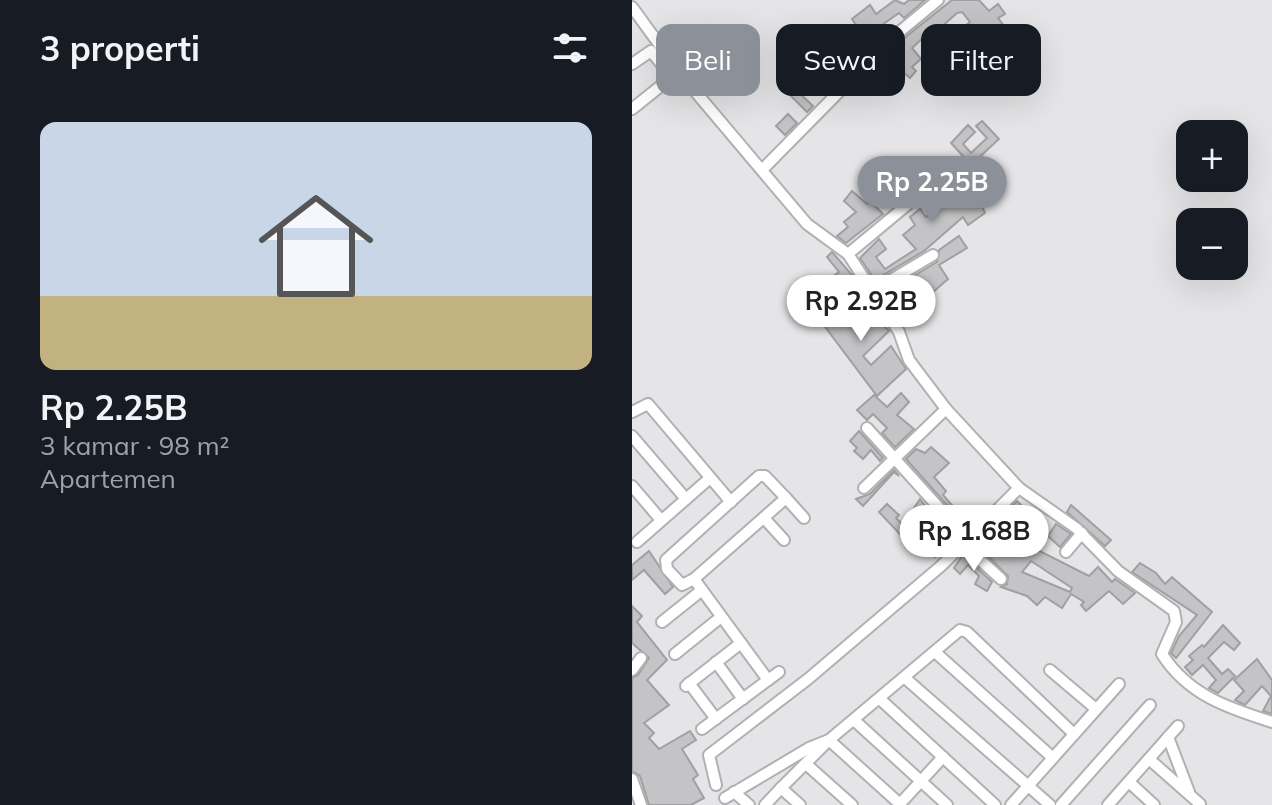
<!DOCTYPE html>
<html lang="id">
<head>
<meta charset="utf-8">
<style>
	body { margin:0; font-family:Mulish,sans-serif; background:#242831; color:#f1f3f6; height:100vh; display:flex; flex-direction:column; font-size:30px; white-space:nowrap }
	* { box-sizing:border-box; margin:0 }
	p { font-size:26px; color:#9ea1a6 }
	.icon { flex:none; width:44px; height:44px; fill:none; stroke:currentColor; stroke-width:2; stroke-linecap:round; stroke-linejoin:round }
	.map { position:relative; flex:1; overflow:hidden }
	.details { display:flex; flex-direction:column; background:#171b24; width:632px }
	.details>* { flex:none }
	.guide { position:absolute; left:24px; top:24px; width:496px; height:72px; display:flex; gap:16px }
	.buttons { position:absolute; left:544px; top:120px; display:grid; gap:16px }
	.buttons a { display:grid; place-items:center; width:72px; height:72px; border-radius:16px; background:#171b24; box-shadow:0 8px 32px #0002; font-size:40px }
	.price { position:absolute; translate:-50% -68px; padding:0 18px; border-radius:28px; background:#fff; color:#222; font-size:26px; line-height:52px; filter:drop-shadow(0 2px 4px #0008) }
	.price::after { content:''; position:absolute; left:50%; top:48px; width:24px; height:18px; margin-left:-12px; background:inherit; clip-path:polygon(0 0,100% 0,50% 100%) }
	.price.on { background:#8c9099; color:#fff }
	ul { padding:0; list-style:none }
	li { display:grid; align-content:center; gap:16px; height:424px; padding:0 40px }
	li span { display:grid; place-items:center; height:248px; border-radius:16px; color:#555 }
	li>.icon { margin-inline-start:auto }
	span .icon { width:144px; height:144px; fill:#fffc; stroke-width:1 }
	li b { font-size:34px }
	h2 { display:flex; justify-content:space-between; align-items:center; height:96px; padding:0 40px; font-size:34px }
	.tag { padding:0 28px; border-radius:16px; background:#171b24; box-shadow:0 8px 32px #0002; font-size:28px; line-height:72px }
	.tag.on { background:#8c9099; color:#fff }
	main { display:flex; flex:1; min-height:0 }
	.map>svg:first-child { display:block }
	.building { fill:#c4c3c5; stroke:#a0a0a2; stroke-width:2; fill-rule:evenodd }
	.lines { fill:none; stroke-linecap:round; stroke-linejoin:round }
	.minor-casing { stroke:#b0b1b3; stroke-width:14 }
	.minor { stroke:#fff; stroke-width:10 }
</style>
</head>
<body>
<main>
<section class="details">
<h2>3 properti<svg class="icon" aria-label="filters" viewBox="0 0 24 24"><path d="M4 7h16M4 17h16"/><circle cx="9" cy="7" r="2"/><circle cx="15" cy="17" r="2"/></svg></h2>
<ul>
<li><span style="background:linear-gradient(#c9d6e8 70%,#c2b280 0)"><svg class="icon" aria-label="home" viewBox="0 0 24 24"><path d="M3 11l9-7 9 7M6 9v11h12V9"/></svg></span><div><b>Rp 2.25B</b><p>3 kamar · 98 m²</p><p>Apartemen</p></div></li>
</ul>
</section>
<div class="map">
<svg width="640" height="805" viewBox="0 0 640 805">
	<rect width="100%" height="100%" fill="#e5e5e7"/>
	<!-- building -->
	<g class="building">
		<polygon points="263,0 272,4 277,0 293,0 272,18 267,13 250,25 255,32 239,48 229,53 225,49 214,59 200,43 209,35 215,42 228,31 220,19 238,5 244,14"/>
		<polygon points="320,0 347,0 357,11 366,4 373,14 366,18 377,32 337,64 323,48 320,51 312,43 338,22 330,12 325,13 306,30 311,36 301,44 294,35 280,48 289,59 280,67 284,71 278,78 272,73 262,82 246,65 265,44"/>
		<polygon points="161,87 181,106 175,112 156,93"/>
		<polygon points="156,114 165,123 153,135 144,126"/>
		<polygon points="350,121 367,139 339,165 319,143 336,125 343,132 331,144 339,153 355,138 344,126"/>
		<polygon points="335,172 353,213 336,225 331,217 292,251 243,280 228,258 247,239 254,249 244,257 253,269 284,249 271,235 283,225 278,217 288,209 294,217 308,205 305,201 323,187 320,182"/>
		<polygon points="220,191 235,204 238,201 251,214 214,243 205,236 216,227 212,222 224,212 212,201"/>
		<polygon points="327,236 335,248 307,265 316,279 269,320 252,294 305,262 307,250"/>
		<polygon points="200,252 220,275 202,289 196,280 207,272 195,257"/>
		<polygon points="195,289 207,305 210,303 226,321 238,311 257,331 231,356 239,365 259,346 274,369 245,396 188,320 190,318 183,310 194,301 189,294"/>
		<polygon points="269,393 277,402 265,415 282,429 263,447 250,433 255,428 241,414 235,420 225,410 242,395 255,407"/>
		<polygon points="227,431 251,458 248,461 239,450 231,459 222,451 225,448 218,441"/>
		<polygon points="299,447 317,463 302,477 314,491 311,495 334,521 344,508 351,513 332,531 316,506 274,459 284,449 293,453"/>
		<polygon points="262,470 267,476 262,472 231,506 224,499 238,494"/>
		<polygon points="288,499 321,543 303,557 284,542 279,546 247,512 255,504 267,515 264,518 274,528 288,519 280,511"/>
		<path d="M385,501L391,507L372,527L378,536L457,576L466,567L480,582L483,579L503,593L491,604L477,591L454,611L449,605L452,602L439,594L430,608L413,597L405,605L395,596L369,587L375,584L376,576L355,555L374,544L357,529ZM399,561L440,588L438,592L390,572Z"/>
		<polygon points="439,505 479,540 473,546 435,512"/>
		<polygon points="424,524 439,534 428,547 416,536"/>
		<polygon points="17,551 41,587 33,594 12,570 0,580 0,565"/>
		<polygon points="331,555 360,582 355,591 343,584 347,576 336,565 328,574 322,568"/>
		<polygon points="508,563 524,573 533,584 540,577 580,612 544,658 539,653 547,636 565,615 500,572"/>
		<polygon points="0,606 10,616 5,622 35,660 15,680 37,705 12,723 22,733 17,738 27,749 58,731 64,740 50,749 66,775 61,779 72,798 59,805 17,805 8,776 0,771 0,678 6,675 17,658 0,643"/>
		<polygon points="591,625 608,643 602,650 592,642 576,658 590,674 596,669 603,676 586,693 577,688 584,680 571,665 560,675 553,667 561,660 557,656 570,645 572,647"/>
		<polygon points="625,659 640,680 640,714 631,711 639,696 630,686 613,705 603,700 612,691 602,680"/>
	</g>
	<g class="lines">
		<defs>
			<g id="minor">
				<path d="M0,7L51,77L175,224L216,254L267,332L277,360L314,409L387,488L444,528L486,571L542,611L544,622L530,654C556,695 596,708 640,722"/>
				<polyline points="0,64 19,51 40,77 0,109"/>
				<polyline points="130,170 260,38 306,0"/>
				<polyline points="216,254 275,205"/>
				<polyline points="239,292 301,255"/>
				<polyline points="0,412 16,404 99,502"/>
				<polyline points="235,428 310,511 331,544 369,579"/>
				<polyline points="0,436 54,499"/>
				<polygon points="127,476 133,476 154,498 62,579 50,585 35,569 34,560"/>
				<polyline points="0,486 29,520"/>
				<polyline points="232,488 314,409"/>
				<polyline points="154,498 172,518"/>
				<polyline points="132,518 152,540"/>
				<polyline points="5,542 78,478"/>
				<polyline points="434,552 450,533"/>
				<polyline points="62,579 136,680 70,729"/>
				<polyline points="30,622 70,590"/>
				<polyline points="303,652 421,758"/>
				<polyline points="43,654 89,617"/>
				<polyline points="84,662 111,699"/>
				<polyline points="0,670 9,658"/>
				<polyline points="418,670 464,709"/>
				<polyline points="273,678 418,805"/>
				<polyline points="136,680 147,672"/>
				<polyline points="57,683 84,719"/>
				<polyline points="54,686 109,643"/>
				<polyline points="249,700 363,805"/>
				<polyline points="223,721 315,805"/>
				<polyline points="536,737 557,792"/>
				<polyline points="517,759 568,804"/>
				<polyline points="174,764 220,805"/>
				<polyline points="0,779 9,805"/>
				<polyline points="497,782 522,805"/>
				<polyline points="84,785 77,755 176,679 309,566 387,488"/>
				<polyline points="102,792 117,805"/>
				<polyline points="93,798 177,748 197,740 269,805"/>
				<polyline points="133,805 149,788"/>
				<polyline points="168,805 149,788 197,740 328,630 335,632 442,734"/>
				<polyline points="267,805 311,757"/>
				<polyline points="379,805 487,684"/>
				<polyline points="429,805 518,705"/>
				<polyline points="476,805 546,726"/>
			</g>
		</defs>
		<!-- minor casing -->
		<use href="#minor" class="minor-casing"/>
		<!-- minor -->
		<use href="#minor" class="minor"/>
	</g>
</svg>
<div class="buttons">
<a>+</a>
<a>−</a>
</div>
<b class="price on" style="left:300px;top:224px">Rp 2.25B</b>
<b class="price" style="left:229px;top:343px">Rp 2.92B</b>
<b class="price" style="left:342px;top:573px">Rp 1.68B</b>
<div class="guide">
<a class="tag on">Beli</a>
<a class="tag">Sewa</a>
<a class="tag">Filter</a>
</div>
</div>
</main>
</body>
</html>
